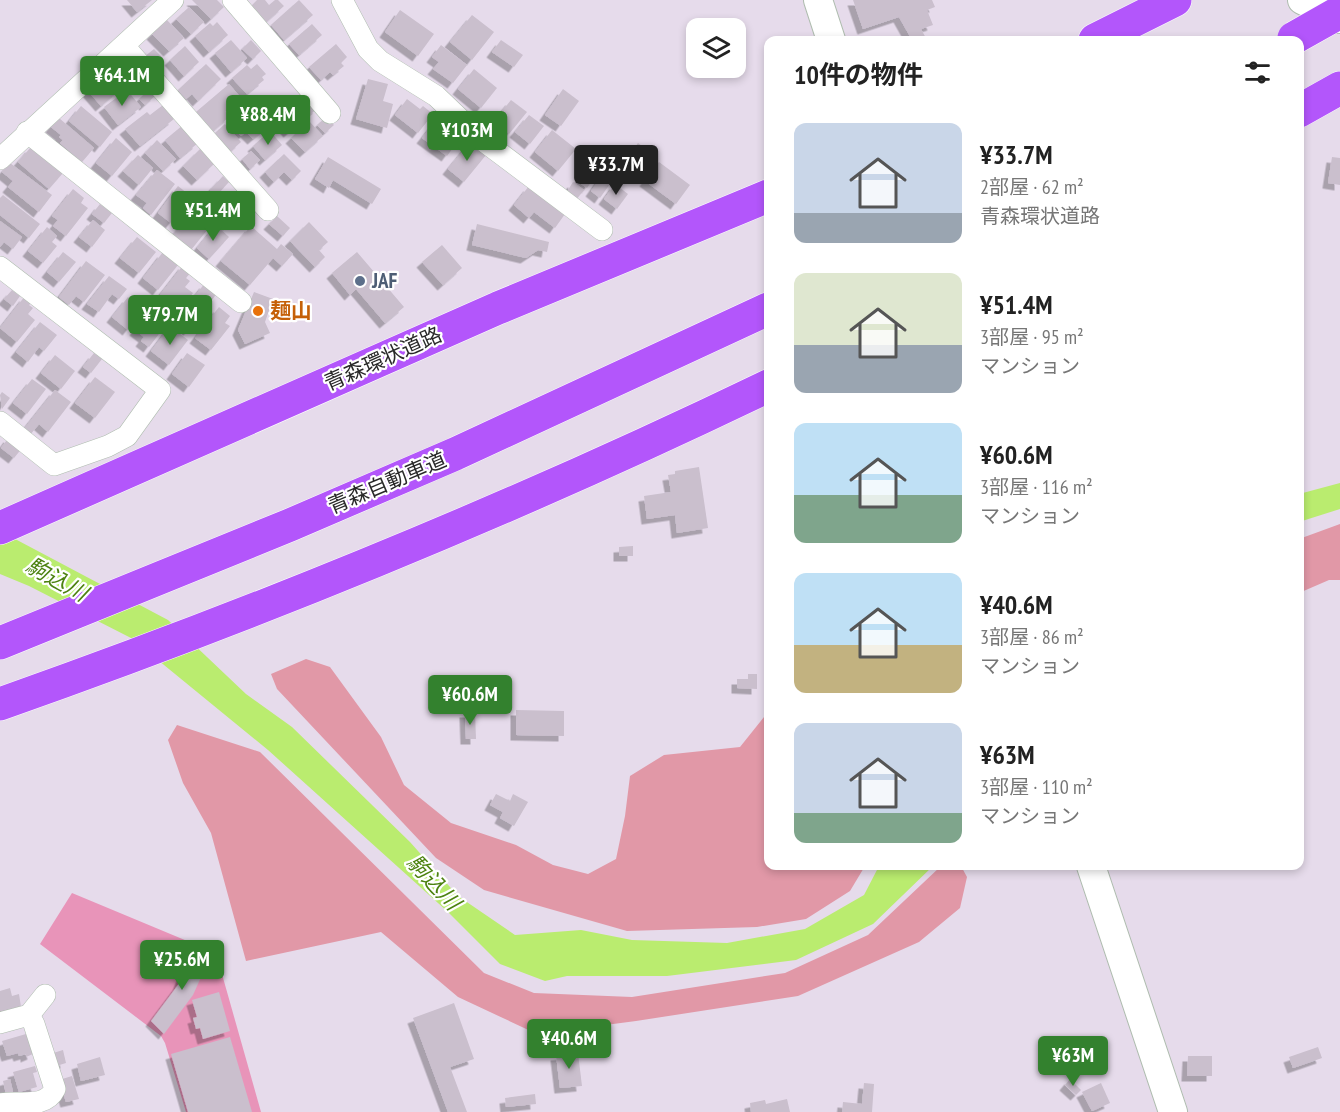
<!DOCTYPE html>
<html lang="ja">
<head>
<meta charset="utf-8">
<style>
	body { margin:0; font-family:"PT Sans Narrow","Noto Sans JP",sans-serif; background:#f6f6f6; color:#222; height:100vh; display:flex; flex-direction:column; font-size:22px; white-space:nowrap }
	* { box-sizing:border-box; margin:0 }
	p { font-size:20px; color:#767676 }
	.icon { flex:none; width:33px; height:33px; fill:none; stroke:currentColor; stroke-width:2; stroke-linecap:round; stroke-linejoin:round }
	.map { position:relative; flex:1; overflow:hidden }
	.details { position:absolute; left:764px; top:36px; width:540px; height:834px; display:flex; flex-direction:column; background:#fff; border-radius:12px; box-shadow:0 3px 9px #0003 }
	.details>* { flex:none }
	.fabs { position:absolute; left:686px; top:18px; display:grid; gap:12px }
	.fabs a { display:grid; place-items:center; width:60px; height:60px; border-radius:12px; background:#fff; box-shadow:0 3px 9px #0003; font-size:30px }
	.price { position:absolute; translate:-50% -51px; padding:0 14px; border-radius:6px; background:#33812e; color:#fff; font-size:20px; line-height:39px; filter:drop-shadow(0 2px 3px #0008) }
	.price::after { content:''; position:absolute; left:50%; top:36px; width:18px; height:14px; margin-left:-9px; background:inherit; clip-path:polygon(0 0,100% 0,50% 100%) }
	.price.selected { background:#222; color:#fff }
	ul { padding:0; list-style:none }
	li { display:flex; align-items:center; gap:18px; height:150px; padding:0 30px }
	li span { display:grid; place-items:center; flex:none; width:168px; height:120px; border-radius:12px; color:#555 }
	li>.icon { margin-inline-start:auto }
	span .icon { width:72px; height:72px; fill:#fffc; stroke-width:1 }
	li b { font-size:26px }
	h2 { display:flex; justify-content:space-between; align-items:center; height:72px; padding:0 30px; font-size:26px }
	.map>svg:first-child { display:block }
	.green { fill:#e198a7 }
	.pitch { fill:#e894b9 }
	.water { fill:#baec6f }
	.building { fill:#cabfcd; filter:url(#shadow) }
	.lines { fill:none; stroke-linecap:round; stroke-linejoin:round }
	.street-casing { stroke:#afbdaf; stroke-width:22 }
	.secondary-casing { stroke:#afbdaf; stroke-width:30 }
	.highway-casing { stroke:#fff; stroke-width:34 }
	.street { stroke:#fff; stroke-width:21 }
	.secondary { stroke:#fff; stroke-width:28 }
	.highway { stroke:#b356fb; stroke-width:33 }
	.highway-bridge-casing { stroke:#fff; stroke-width:34; stroke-linecap:butt }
	.highway-bridge { stroke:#b356fb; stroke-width:33 }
	.service-dot { fill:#5c6f8a; stroke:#fff; stroke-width:2 }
	.food-dot { fill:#e8710a; stroke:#fff; stroke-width:2 }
	.labels { text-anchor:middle; stroke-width:4.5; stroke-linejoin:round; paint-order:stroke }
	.service-label { font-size:21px; font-weight:bold; fill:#4e5e75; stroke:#fff; text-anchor:start }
	.food-label { font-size:21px; font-weight:bold; fill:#c56008; stroke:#fff; text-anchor:start }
	.street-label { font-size:21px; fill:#292929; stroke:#fff }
	.water-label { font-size:22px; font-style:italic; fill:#4c8210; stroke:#fff }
</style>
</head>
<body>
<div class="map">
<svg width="1340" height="1112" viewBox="0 0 1340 1112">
	<defs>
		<filter id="shadow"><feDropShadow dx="-5.5" dy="5.5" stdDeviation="0" flood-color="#0004"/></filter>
	</defs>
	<rect width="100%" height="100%" fill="#e6dbeb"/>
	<!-- green -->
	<g class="green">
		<polygon points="1340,524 1340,580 1329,580 1299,593 1299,539"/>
		<polygon points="306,659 330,667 381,737 404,785 451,823 516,845 553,865 588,874 616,859 625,816 630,776 664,755 740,747 768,712 768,866 865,866 850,891 806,919 757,927 627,931 484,890 436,858 277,689 271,674"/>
		<polygon points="177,725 260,752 484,973 534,993 632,997 785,973 868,935 941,866 961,866 967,877 960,908 919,942 798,996 636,1021 537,1034 458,997 381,932 246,961 211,833 183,783 168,740"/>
	</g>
	<!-- pitch -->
	<polygon class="pitch" points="72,893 216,953 261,1112 186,1112 165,1043 161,1036 40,944"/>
	<!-- water -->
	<g class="water">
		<polygon points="1340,483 1340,509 1299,522 1299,494"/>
		<polygon points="0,531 168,620 246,694 292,727 410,842 458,896 515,935 581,930 632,940 727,943 805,929 864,895 879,866 933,866 873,924 796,960 667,976 567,976 545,981 500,964 448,912 268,750 131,638 29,586 0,574"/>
	</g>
	<!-- building -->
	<g class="building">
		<polygon points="127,0 152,0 137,12"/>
		<polygon points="192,0 217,0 224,7 211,19"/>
		<polygon points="257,0 265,0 269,5 275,0 278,0 284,6 265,23 251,6"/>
		<polygon points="299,0 313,15 284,40 271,25"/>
		<polygon points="853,0 932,0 935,7 927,10 933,25 921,29 927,40 912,40 899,17 863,29"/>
		<polygon points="189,7 204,22 191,34 176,19"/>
		<polygon points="400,10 434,34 418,56 385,32"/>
		<polygon points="472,15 494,32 472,60 450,42"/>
		<polygon points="167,20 184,38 169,51 152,34"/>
		<polygon points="217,22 228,35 209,52 195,36 210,23 213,26"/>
		<polygon points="312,24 322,35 299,55 289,44"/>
		<polygon points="231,40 247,58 231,72 215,53"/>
		<polygon points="251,40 261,51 253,59 242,49"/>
		<polygon points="501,40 523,55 514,67 492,52"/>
		<polygon points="336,44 347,57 341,63 344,66 333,75 330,72 321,80 309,67"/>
		<polygon points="441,45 467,65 453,83 433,69 439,62 432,57"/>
		<polygon points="185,46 199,62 184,76 170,60"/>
		<polygon points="154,49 162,57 152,66 144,57"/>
		<polygon points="206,64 221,79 198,101 192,94 186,99 178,90"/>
		<polygon points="257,64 266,74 262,77 264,80 247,94 232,78 247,65 251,69"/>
		<polygon points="115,66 129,81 101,106 88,91"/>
		<polygon points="474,69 497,88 481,108 458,89"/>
		<polygon points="368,79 388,84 383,101 393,104 387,128 356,119"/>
		<polygon points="229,84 241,98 225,111 230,116 213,131 196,112"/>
		<polygon points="151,88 156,95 145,105 139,99"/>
		<polygon points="563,89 579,101 561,126 545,115"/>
		<polygon points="127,90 141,107 118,125 104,107"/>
		<polygon points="304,91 318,108 289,132 275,116"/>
		<polygon points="407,99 420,109 423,106 433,114 418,133 395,115"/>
		<polygon points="511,100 527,112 509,134 494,121"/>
		<polygon points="163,105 174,119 140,146 125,129 147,112 150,115"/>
		<polygon points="247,105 252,111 255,109 261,117 259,119 267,127 253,139 246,132 241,136 235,130 241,125 233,117"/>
		<polygon points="81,106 112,132 100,147 69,121"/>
		<polygon points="529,115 544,126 530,144 515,132"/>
		<polygon points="326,117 334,125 325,133 317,125"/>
		<polygon points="59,118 94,148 82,162 60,143 63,140 59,137 61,135 51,127"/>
		<polygon points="437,119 461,137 447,156 422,138"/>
		<polygon points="309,121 323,136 305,152 291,138"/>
		<polygon points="225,124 241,142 231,151 215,133"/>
		<polygon points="183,125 198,143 180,158 165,140"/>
		<polygon points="552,130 576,149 558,171 535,152"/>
		<polygon points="270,131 282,145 265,160 253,146"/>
		<polygon points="116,138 132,152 112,176 96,163"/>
		<polygon points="157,140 176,159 163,171 145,153"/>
		<polygon points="470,142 486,155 464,182 448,169"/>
		<polygon points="638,143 651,153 638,171 625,161"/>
		<polygon points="31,147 63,173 49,189 18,162"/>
		<polygon points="200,149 214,164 197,180 183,166"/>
		<polygon points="251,151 260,160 250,169 242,159"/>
		<polygon points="284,154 301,171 292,180 284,172 274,182 265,172"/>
		<polygon points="138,155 153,168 139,185 123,171"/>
		<polygon points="328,157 381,189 372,204 333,180 329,188 315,179"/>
		<polygon points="1332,157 1340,158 1340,185 1328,183"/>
		<polygon points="659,162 690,185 676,204 645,181"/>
		<polygon points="10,163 52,195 39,212 8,187 13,181 2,172"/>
		<polygon points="589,165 598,172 587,188 577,181"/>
		<polygon points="157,170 175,184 151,215 143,208 147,203 136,195"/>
		<polygon points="603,174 612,181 600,198 591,191"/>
		<polygon points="223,176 229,182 216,196 210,190"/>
		<polygon points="573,182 584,190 576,200 566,193"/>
		<polygon points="615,184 628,194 617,209 604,199"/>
		<polygon points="178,186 192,197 171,223 158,213"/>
		<polygon points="529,186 565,214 555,228 534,212 529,218 514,205"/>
		<polygon points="73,189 84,198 81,203 88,208 66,236 53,226 58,220 52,216"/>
		<polygon points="3,195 40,224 29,238 0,215 0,198"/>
		<polygon points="228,198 247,214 242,219 236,220 226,226 213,215"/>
		<polygon points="100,204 112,213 104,223 92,214"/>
		<polygon points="195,209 212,224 191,250 173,235"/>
		<polygon points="277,216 290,228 283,236 269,224"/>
		<polygon points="93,220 105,230 92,247 79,237"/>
		<polygon points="0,221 22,237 13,249 4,242 0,247"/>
		<polygon points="309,222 328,242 319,250 325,257 315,267 290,241"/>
		<polygon points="477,224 549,242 547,252 538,250 526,258 472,245"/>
		<polygon points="216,225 229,237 209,259 197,248"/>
		<polygon points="251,226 277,249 281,244 293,254 282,266 273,258 250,285 221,261"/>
		<polygon points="47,227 57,236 52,242 57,246 43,263 28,251"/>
		<polygon points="137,237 156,252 139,273 120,258"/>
		<polygon points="442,245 462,268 443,285 422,262"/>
		<polygon points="63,252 76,262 59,282 47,272"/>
		<polygon points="163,252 178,265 158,290 143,278"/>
		<polygon points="357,252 404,307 385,323 356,289 350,295 332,273"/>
		<polygon points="86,261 105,275 84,302 76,296 69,305 59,297"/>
		<polygon points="184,264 192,271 186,278 190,281 185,287 193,293 176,315 156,300"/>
		<polygon points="109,276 127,289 119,299 112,294 99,312 87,304"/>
		<polygon points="205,283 218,292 189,330 176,320"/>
		<polygon points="12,290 20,296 13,306 4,299"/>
		<polygon points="254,292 273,299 265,322 270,333 245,344 238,330"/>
		<polygon points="25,296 32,302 29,305 33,308 28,314 35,320 17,342 0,328"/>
		<polygon points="128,297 144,310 128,330 112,317"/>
		<polygon points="219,307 230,316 225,323 230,326 211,350 195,338"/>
		<polygon points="145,317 162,330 149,347 141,341 144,337 135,330"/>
		<polygon points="40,322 57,335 44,351 39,347 28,362 16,352"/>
		<polygon points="170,326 188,340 169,365 151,351"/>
		<polygon points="94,353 102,359 91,373 83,367"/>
		<polygon points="187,353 205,365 189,387 172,374"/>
		<polygon points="55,355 75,371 61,389 41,373"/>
		<polygon points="95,377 115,392 95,418 75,403"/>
		<polygon points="32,379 46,389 27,414 13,403"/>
		<polygon points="55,390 71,402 48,432 39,424 30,435 24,429"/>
		<polygon points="2,392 10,398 2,409 0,395"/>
		<polygon points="9,437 23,447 14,458 1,448"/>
		<polygon points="699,467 708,528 677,533 675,515 647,519 644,496 671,492 668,475 675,474 675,471"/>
		<polygon points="633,546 633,556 619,556 619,547"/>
		<polygon points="748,674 757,674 757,689 737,688 737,679 748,679"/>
		<polygon points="516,710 564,711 564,736 516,735"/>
		<polygon points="465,712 475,712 476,739 466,739"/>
		<polygon points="496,794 510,801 513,794 528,802 514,826 500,818 503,812 490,805"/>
		<polygon points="194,948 209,953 207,964 193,995 164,1034 151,1021 178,985"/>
		<polygon points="10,988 12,996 19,994 21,1007 0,1011 0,991"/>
		<polygon points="219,992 230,1031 203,1039 200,1028 196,1029 193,1018 197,1017 192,1000"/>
		<polygon points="454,1003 474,1059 450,1067 467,1112 448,1112 413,1018"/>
		<polygon points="26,1034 33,1054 26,1057 26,1054 19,1056 18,1053 7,1056 2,1041"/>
		<polygon points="230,1037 252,1112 188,1112 171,1054"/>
		<polygon points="1318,1047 1322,1058 1293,1068 1289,1057"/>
		<polygon points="63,1050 66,1063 53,1067 50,1054"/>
		<polygon points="578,1053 582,1086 560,1088 556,1055"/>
		<polygon points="1188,1056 1212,1056 1212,1076 1187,1076"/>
		<polygon points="100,1057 105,1075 81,1081 77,1064"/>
		<polygon points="35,1066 37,1072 33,1073 37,1087 19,1092 13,1072"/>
		<polygon points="72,1076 79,1099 66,1102 59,1080"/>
		<polygon points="10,1079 13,1092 6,1094 3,1081"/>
		<polygon points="1070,1079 1081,1090 1076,1095 1065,1085"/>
		<polygon points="864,1083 874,1084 872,1112 842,1112 843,1102 862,1104"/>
		<polygon points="1101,1083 1110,1103 1092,1111 1082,1092"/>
		<polygon points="535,1094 536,1104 506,1107 505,1098"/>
		<polygon points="787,1099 790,1112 751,1112 750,1103 765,1100 766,1104"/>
	</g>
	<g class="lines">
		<defs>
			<g id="street">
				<polyline points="233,0 330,113"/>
				<polyline points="342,0 368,49 380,61 436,96 481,139 602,230"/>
				<polyline points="124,46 268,210"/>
				<polyline points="27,132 241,302"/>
				<polyline points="0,159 173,0"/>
				<polyline points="0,267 160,390 127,436 108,446 54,465 0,422"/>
				<polyline points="0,1023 29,1015 45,995"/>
				<path d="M0,1104C18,1100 45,1110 55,1089L34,1024L29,1015"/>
			</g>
			<g id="secondary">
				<polyline points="818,0 831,40"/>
				<polyline points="1302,0 1340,19"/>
				<polyline points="1091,866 1173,1112"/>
			</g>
			<g id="highway">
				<polyline points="1095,40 1175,0"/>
				<polyline points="1299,111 1340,88"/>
				<polyline points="0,528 498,308 768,196"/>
				<polyline points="0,643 290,525 455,454 768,309"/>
				<path d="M0,704C261,612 519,506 768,386"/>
			</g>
		</defs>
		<!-- street casing -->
		<use href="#street" class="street-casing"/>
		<!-- secondary casing -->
		<use href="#secondary" class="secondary-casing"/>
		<!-- highway casing -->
		<use href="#highway" class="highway-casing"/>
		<!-- street -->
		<use href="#street" class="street"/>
		<!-- secondary -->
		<use href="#secondary" class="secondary"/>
		<!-- highway -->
		<use href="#highway" class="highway"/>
		<defs>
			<polyline id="highway-bridge" points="1294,38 1340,12"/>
		</defs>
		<!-- highway-bridge casing -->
		<use href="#highway-bridge" class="highway-bridge-casing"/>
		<!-- highway-bridge -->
		<use href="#highway-bridge" class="highway-bridge"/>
	</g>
	<!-- markers -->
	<circle class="service-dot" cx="360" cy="281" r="6"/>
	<circle class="food-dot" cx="258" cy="311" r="6"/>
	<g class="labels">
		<!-- service labels -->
		<g class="service-label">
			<text x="372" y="288">JAF</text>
		</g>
		<!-- food labels -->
		<g class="food-label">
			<text x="270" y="318">麺山</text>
		</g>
		<!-- street labels -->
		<g class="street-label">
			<text transform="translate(383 359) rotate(-24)" y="7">青森環状道路</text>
			<text transform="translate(387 483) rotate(-23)" y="7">青森自動車道</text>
		</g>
		<!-- water labels -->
		<g class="water-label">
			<text transform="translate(57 579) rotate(29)" y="8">駒込川</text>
			<text transform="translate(434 882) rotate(47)" y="8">駒込川</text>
		</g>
	</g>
</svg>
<div class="fabs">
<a><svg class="icon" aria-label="layers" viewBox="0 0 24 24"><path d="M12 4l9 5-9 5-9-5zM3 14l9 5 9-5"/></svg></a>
</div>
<b class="price" style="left:122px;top:107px">¥64.1M</b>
<b class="price" style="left:268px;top:146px">¥88.4M</b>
<b class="price" style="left:467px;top:162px">¥103M</b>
<b class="price selected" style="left:616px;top:196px">¥33.7M</b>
<b class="price" style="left:213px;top:242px">¥51.4M</b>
<b class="price" style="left:170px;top:346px">¥79.7M</b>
<b class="price" style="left:470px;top:726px">¥60.6M</b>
<b class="price" style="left:182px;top:991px">¥25.6M</b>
<b class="price" style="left:569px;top:1070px">¥40.6M</b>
<b class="price" style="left:1073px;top:1087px">¥63M</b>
<section class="details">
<h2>10件の物件<svg class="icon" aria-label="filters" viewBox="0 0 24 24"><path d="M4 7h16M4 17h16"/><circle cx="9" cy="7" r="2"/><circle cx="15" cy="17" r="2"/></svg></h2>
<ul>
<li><span style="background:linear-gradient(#c9d6e8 75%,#9aa5b1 0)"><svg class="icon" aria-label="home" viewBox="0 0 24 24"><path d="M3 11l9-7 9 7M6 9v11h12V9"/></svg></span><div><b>¥33.7M</b><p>2部屋 · 62 m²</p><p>青森環状道路</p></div></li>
<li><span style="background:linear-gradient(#dfe7d0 60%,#9aa5b1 0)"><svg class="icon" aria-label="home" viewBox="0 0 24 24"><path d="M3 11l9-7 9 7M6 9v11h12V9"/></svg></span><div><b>¥51.4M</b><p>3部屋 · 95 m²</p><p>マンション</p></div></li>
<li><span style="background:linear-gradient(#bfe0f5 60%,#7fa58c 0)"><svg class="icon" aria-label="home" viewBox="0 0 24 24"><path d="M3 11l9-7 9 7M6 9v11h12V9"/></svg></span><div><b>¥60.6M</b><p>3部屋 · 116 m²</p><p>マンション</p></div></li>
<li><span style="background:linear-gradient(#bfe0f5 60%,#c2b280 0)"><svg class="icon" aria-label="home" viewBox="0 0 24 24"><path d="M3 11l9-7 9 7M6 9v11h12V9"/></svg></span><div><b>¥40.6M</b><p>3部屋 · 86 m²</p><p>マンション</p></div></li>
<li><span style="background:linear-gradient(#c9d6e8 75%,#7fa58c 0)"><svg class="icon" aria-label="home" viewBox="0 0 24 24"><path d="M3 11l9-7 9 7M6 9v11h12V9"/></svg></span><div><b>¥63M</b><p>3部屋 · 110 m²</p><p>マンション</p></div></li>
</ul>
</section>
</div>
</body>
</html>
